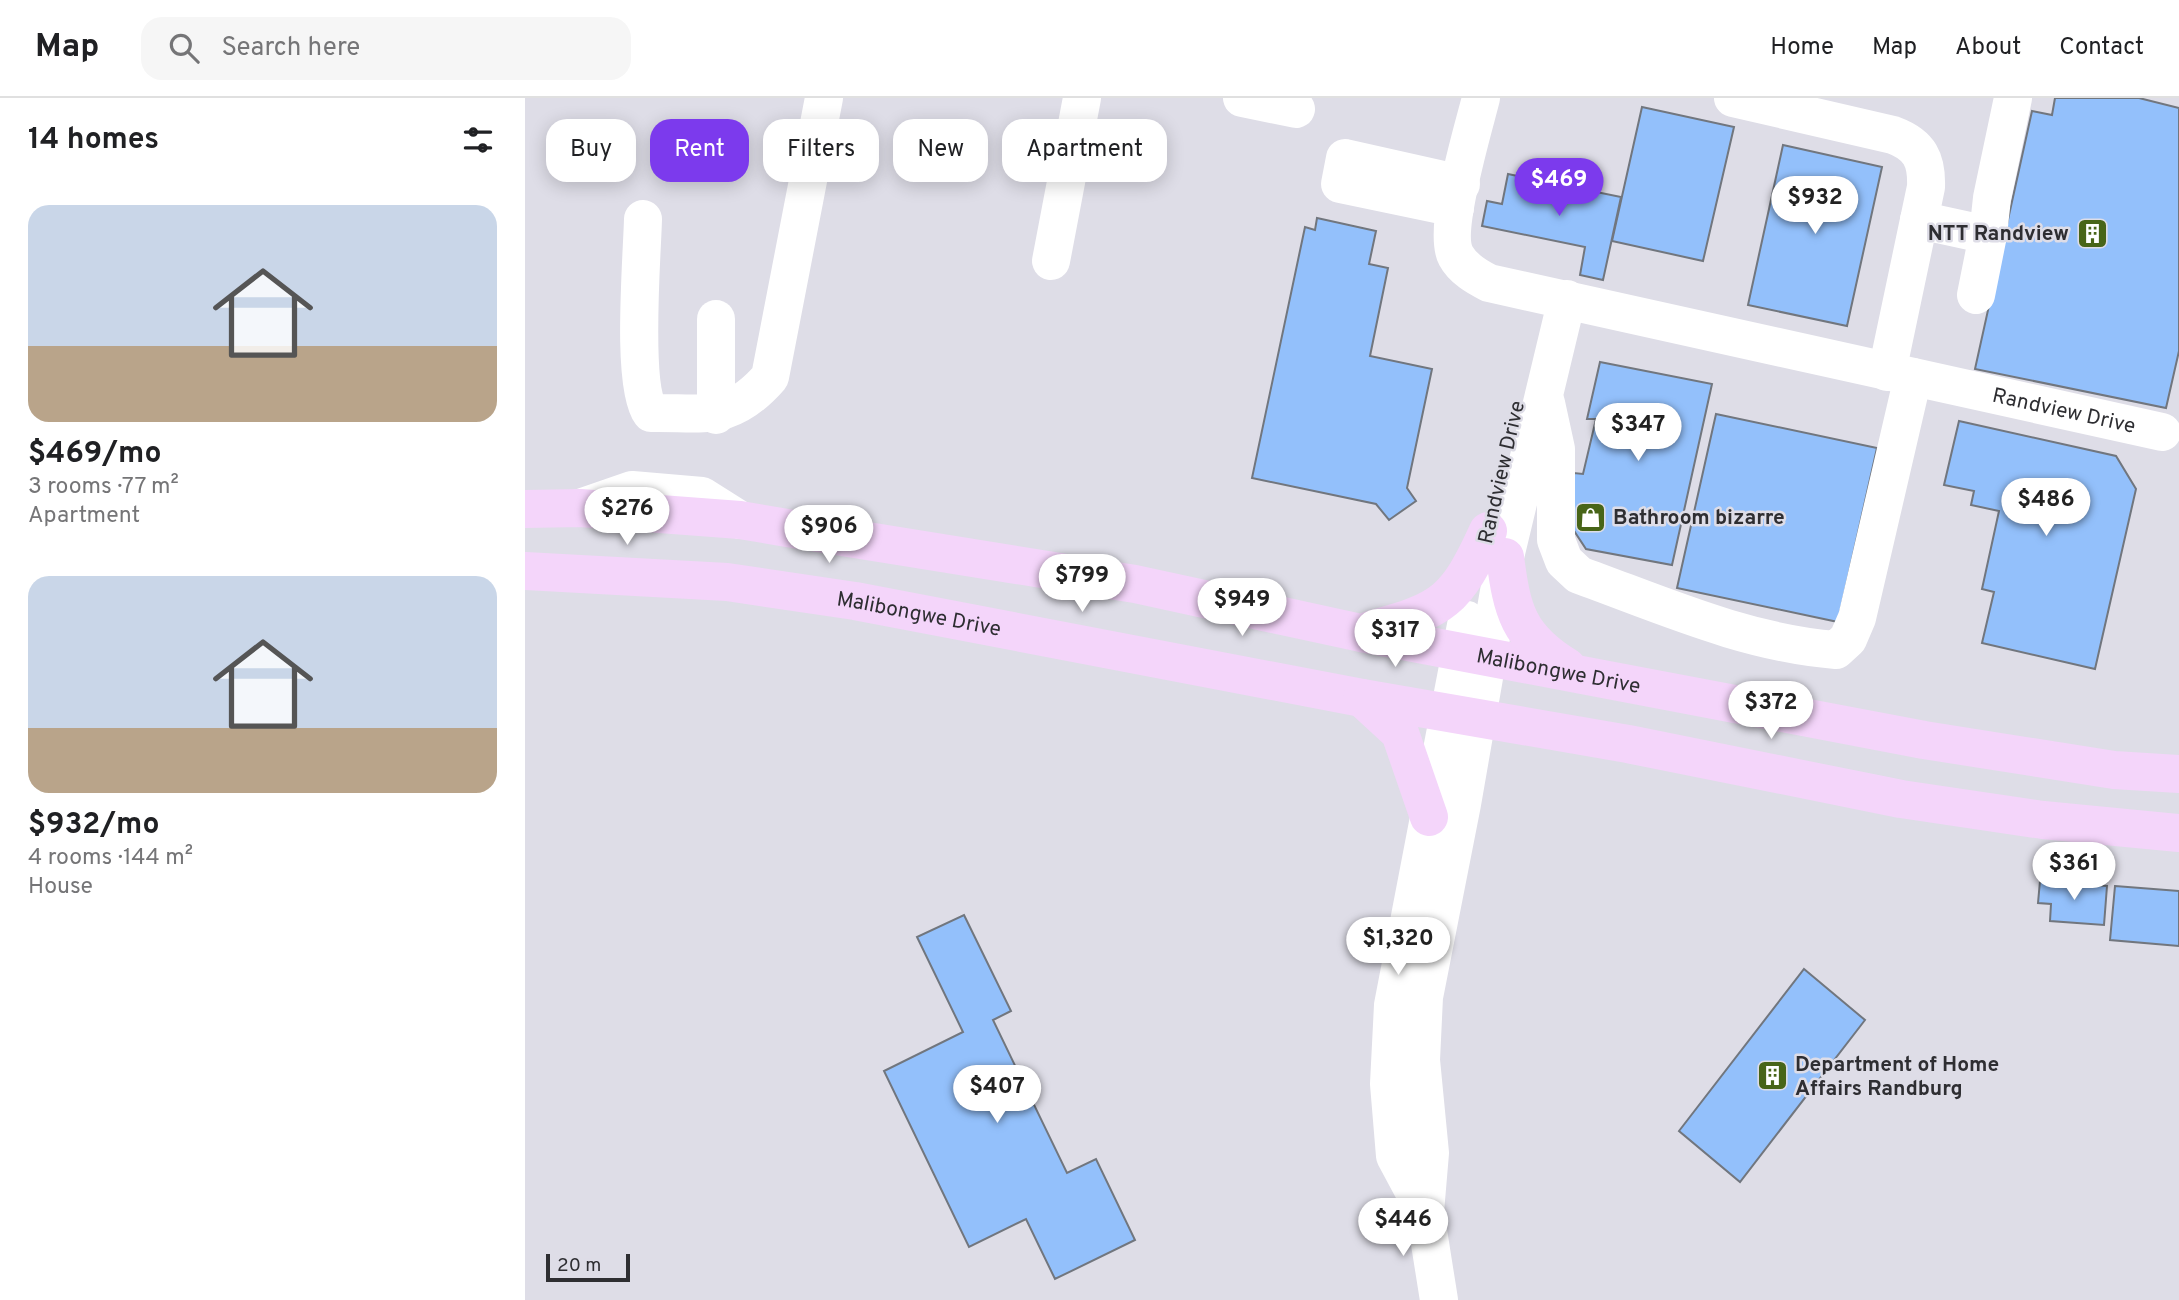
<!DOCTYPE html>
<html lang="en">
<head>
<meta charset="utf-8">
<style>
	body { margin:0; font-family:Overpass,sans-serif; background:#f6f6f6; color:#202124; height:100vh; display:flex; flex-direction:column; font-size:26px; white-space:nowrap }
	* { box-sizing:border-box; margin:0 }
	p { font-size:23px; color:#757577 }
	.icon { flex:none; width:38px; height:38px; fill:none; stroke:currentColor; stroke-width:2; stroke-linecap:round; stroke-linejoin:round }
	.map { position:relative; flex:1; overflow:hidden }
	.details { display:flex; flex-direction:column; background:#fff; width:525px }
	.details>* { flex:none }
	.hud { position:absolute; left:21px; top:21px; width:665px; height:63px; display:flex; gap:14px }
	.scale { position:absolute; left:21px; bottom:18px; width:84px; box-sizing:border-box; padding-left:7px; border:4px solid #2e2e32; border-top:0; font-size:19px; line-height:24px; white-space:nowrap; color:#2e2e32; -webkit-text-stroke:5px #dedde7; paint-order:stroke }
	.price { position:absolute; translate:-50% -60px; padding:0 16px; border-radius:24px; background:#fff; color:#222; font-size:23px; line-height:46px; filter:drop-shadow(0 2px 4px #0008) }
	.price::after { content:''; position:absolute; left:50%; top:42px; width:21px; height:16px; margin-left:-10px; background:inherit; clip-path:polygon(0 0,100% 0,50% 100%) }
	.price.on { background:#7c3aed; color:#fff }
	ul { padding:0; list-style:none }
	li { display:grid; align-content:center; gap:14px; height:371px; padding:0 28px }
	li span { display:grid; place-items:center; height:217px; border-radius:21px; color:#555 }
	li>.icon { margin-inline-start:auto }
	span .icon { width:126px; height:126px; fill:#fffc; stroke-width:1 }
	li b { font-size:30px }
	h2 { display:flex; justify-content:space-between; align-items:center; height:84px; padding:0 28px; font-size:30px }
	.pill { padding:0 24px; border-radius:21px; background:#fff; box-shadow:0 4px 18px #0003; font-size:24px; line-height:63px }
	.pill.on { background:#7c3aed; color:#fff }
	header { display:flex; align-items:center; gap:42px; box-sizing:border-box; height:98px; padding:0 35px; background:#fff; border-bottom:2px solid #e0e0e0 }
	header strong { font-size:33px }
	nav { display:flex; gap:38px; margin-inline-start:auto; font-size:24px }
	.search { width:490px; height:63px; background:#f6f6f6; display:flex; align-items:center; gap:18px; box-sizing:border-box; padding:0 24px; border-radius:21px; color:#757577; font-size:26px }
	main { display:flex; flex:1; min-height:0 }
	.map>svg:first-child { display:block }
	.building { fill:#93c0fb; stroke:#71767e; stroke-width:2 }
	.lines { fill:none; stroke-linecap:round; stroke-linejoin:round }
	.minor { stroke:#fff; stroke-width:38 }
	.major { stroke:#f4d5fa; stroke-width:38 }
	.labels { text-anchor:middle; stroke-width:5; stroke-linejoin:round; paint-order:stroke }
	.poi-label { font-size:21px; font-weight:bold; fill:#2e2e32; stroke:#dedde7; text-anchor:start }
	.street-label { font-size:21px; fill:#2e2e32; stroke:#dedde7 }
</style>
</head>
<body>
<header>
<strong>Map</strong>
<div class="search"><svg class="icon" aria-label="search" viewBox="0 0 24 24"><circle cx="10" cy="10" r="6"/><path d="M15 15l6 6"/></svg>Search here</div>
<nav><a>Home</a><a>Map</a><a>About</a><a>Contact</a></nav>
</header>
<main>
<section class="details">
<h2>14 homes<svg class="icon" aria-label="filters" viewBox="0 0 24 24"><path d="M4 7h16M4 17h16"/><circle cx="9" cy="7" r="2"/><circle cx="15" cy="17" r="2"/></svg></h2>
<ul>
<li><span style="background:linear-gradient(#c9d6e8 65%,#b9a48a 0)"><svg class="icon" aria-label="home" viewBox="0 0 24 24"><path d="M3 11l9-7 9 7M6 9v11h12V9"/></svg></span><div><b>$469/mo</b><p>3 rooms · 77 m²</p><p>Apartment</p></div></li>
<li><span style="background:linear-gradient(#c9d6e8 70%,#b9a48a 0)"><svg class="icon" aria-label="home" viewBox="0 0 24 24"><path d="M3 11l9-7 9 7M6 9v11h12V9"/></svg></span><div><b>$932/mo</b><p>4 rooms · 144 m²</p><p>House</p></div></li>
</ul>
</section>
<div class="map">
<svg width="1654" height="1202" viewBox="0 0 1654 1202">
	<rect width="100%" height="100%" fill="#dedde7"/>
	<!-- building -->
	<g class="building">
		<polygon points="1530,0 1614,0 1654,10 1654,253 1641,310 1450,271 1507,13 1527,17"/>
		<polygon points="1117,9 1209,29 1178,163 1087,143"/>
		<polygon points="1258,47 1357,69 1322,228 1223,207"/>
		<polygon points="983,76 1096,99 1078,182 1055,177 1060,149 957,128 962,103 977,106"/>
		<polygon points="792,120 851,133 844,166 863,170 845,258 907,271 882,390 891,403 864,422 851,406 727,380 780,129 790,132"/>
		<polygon points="1075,264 1187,286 1147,467 1061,451 1040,419 1049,375 1058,376 1071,321 1062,321"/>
		<polygon points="1191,316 1352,350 1313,524 1152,490"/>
		<polygon points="1434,323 1591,358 1611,391 1570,571 1457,545 1469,494 1457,491 1474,413 1446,407 1449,393 1419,387"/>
		<polygon points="1515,783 1582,788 1579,827 1525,823 1526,806 1513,805"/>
		<polygon points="1590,788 1654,793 1654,848 1585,842"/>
		<polygon points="439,817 486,913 468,922 542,1075 571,1061 610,1142 530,1181 501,1121 444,1149 359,973 438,934 392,839"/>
		<polygon points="1279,871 1340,922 1215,1084 1154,1033"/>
	</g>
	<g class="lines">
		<!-- minor -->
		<g class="minor">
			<polyline points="717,0 771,11"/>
			<path id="s1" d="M956,0C948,32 917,133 931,158C938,171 952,179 964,185L1637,334"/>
			<path d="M1208,0L1368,37C1395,47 1402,62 1401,89L1362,274"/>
			<polyline points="930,110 815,86 820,60 936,86"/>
			<path d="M118,121C117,160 106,289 126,315C180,314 205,325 245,279L299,0"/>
			<polyline points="1394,122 1463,137"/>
			<polyline points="526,163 557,0"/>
			<polyline points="1451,197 1463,137 1467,100 1488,0"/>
			<polyline points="191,221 191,317"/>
			<path d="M1021,305L1031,351V442L1039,463L1054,477C1137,507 1221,545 1311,552L1323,541L1332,520L1388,279"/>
			<polyline points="55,410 107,392 177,398 215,422"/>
			<polyline points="900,1114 870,1058 864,986 868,907 942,522"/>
			<polyline points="914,1202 900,1114 905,1055 896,962 899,899 937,706 980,459 1042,201"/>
		</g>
		<!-- major -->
		<g class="major">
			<path id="s2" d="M0,411L55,410L215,422L274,432L610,486L836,535L1399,642L1589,672L1654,676"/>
			<path d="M980,459C987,513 993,539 1042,569"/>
			<path id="s3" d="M0,473L202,484L330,503L837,600L1103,646L1376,701L1518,722L1654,735"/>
			<path d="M845,532C919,512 931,503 963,433"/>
			<polyline points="837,600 875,635 904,719"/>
		</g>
	</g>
	<!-- icons -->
	<defs>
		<symbol id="building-square" viewBox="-11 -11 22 22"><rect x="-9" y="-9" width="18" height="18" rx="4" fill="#486518" stroke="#dedde7"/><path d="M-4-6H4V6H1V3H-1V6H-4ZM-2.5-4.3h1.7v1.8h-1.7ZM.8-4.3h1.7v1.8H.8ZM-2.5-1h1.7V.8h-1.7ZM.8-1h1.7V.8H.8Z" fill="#fff"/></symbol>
		<symbol id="shop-square" viewBox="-11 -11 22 22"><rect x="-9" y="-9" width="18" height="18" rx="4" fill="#486518" stroke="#dedde7"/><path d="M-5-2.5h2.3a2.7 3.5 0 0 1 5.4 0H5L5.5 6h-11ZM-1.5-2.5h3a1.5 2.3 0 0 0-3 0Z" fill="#fff"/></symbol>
	</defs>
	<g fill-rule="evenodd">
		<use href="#building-square" x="1550" y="118" width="35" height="35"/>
		<use href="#shop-square" x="1048" y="402" width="35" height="35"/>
		<use href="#building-square" x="1230" y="960" width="35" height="35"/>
	</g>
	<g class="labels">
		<!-- poi labels -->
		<g class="poi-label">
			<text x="1544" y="142" text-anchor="end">NTT Randview</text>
			<text x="1088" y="426">Bathroom bizarre</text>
			<text x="1270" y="973">Department of Home<tspan x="1270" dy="24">Affairs Randburg</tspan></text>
		</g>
		<!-- street labels -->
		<g class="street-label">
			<text dy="7" stroke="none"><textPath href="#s1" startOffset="794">Randview Drive</textPath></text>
			<text transform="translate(976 374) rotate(-77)" y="7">Randview Drive</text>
			<text dy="7" stroke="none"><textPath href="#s3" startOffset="397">Malibongwe Drive</textPath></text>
			<text dy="7" stroke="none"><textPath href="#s2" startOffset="1048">Malibongwe Drive</textPath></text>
		</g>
	</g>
</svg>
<div class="scale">20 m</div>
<b class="price on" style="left:1034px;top:120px">$469</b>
<b class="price" style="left:1290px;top:138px">$932</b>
<b class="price" style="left:1113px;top:365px">$347</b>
<b class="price" style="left:1521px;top:440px">$486</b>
<b class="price" style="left:102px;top:449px">$276</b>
<b class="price" style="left:304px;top:467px">$906</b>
<b class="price" style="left:557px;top:516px">$799</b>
<b class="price" style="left:717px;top:540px">$949</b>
<b class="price" style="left:870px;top:571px">$317</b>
<b class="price" style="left:1246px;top:643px">$372</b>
<b class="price" style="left:1549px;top:804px">$361</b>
<b class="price" style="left:873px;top:879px">$1,320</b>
<b class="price" style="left:472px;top:1027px">$407</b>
<b class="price" style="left:878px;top:1160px">$446</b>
<div class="hud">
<a class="pill">Buy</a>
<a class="pill on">Rent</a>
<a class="pill">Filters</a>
<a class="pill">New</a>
<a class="pill">Apartment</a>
</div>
</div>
</main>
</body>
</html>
